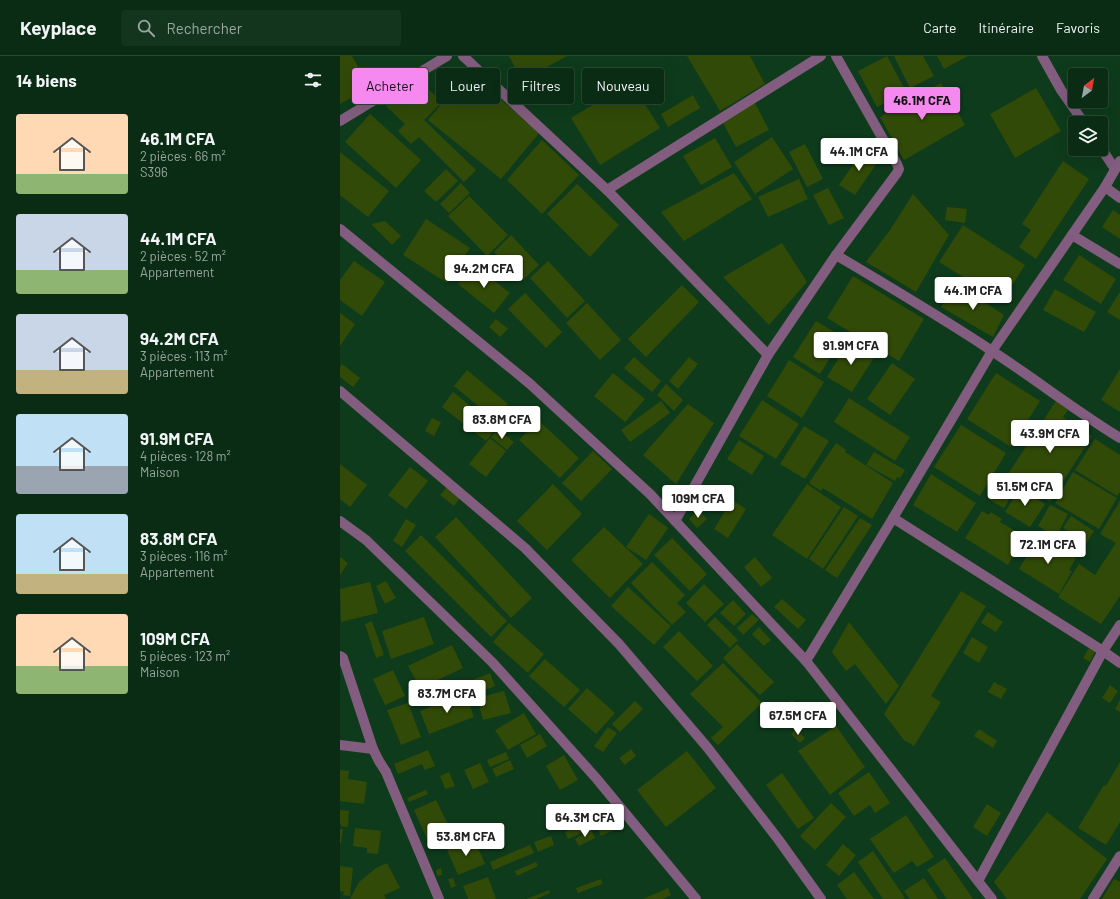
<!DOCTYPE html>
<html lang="fr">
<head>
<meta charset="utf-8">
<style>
	body { margin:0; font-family:Barlow,sans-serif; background:#13341d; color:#f1f3f6; height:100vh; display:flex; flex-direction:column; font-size:15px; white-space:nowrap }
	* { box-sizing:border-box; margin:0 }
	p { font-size:13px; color:#99a7a0 }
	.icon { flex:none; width:22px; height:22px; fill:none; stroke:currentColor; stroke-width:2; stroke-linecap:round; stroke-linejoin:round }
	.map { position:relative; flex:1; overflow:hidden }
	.panel { display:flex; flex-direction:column; background:#0a2c14; width:340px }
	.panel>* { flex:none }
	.top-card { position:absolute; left:12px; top:12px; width:380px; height:36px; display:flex; gap:8px }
	.needle { width:26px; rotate:32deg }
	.fabs { position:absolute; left:728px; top:12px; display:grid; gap:8px }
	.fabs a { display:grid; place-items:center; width:40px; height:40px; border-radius:4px; background:#0a2c14; box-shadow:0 4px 16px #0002,0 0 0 1px #2a4834; font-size:20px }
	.price { position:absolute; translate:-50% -34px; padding:0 9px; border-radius:4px; background:#fff; color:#222; font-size:13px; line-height:26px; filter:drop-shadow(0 1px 2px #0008) }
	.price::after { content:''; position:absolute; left:50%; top:24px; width:12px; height:9px; margin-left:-6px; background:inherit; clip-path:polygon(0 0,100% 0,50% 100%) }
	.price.current { background:#f589ef; color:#111 }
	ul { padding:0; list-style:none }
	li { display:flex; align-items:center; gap:12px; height:100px; padding:0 16px }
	li span { display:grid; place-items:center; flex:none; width:112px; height:80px; border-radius:4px; color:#555 }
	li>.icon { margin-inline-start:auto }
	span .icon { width:48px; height:48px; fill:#fffc; stroke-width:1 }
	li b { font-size:17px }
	h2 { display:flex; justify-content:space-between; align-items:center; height:48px; padding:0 16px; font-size:17px }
	.pill { padding:0 14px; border-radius:4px; background:#0a2c14; box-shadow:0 4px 16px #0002,0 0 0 1px #2a4834; font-size:14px; line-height:36px }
	.pill.current { background:#f589ef; color:#111 }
	header { display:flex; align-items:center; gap:24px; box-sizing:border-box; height:56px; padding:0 20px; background:#0a2c14; border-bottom:1px solid #2a4834 }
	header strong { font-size:19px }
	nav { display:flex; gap:22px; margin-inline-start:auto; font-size:14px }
	.search { width:280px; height:36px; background:#13341d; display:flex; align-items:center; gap:10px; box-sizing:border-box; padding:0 14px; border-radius:4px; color:#99a7a0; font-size:15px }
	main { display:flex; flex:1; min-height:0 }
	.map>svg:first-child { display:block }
	.building { fill:#314a08 }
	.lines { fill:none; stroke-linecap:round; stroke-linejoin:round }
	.minor { stroke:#825d7f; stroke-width:10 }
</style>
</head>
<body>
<header>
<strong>Keyplace</strong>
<div class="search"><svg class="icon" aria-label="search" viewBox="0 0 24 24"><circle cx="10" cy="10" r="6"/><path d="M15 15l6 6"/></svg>Rechercher</div>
<nav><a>Carte</a><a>Itinéraire</a><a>Favoris</a></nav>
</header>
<main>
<section class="panel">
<h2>14 biens<svg class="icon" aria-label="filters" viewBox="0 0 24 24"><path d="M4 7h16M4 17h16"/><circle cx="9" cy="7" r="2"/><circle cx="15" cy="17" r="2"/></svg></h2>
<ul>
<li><span style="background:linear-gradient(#ffd9b3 75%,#8fb573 0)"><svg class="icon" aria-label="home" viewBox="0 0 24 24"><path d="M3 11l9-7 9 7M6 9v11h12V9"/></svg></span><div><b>46.1M CFA</b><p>2 pièces · 66 m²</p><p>S396</p></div></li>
<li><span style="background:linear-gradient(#c9d6e8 70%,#8fb573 0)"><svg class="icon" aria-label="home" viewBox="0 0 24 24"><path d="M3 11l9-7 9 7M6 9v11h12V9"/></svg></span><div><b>44.1M CFA</b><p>2 pièces · 52 m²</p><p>Appartement</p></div></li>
<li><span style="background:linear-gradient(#c9d6e8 70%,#c2b280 0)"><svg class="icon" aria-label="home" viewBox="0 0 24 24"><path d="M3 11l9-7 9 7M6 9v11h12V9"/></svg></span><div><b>94.2M CFA</b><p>3 pièces · 113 m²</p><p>Appartement</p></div></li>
<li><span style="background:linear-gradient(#bfe0f5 65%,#9aa5b1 0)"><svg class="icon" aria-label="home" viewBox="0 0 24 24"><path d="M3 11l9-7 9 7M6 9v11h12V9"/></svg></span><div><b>91.9M CFA</b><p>4 pièces · 128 m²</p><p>Maison</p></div></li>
<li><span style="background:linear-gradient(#bfe0f5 75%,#c2b280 0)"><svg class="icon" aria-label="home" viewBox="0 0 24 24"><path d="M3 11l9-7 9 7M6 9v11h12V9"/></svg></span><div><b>83.8M CFA</b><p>3 pièces · 116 m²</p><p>Appartement</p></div></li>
<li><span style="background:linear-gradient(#ffd9b3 65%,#8fb573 0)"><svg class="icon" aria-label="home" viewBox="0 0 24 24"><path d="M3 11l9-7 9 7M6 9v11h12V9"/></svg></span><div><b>109M CFA</b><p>5 pièces · 123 m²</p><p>Maison</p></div></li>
</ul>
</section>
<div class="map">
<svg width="780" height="843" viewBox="0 0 780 843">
	<rect width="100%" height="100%" fill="#0e3b1b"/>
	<!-- building -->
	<g class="building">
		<polygon points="0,0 12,0 30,31 0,48"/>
		<polygon points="169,0 227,0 182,25"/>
		<polygon points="347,0 410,0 425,28 380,55"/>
		<polygon points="547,0 566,36 537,51 518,15"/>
		<polygon points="554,0 583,0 594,20 570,32"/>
		<polygon points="597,0 628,0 604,13"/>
		<polygon points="127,16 200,76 161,123 88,64"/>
		<polygon points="291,26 320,72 260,109 231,62"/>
		<polygon points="601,27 625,69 564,104 540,61"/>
		<polygon points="85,30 102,46 84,64 136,114 124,126 79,81 71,88 58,75 65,68 46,50 58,38 68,47"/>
		<polygon points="696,32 721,75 675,102 650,58"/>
		<polygon points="353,39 360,52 328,71 321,58"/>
		<polygon points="415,47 429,74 396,91 382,65"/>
		<polygon points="30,58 81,104 56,132 5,86"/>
		<polygon points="432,81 453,113 415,138 394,106"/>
		<polygon points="375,82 392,111 361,129 343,100"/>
		<polygon points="202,84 239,119 202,158 167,124"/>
		<polygon points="465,88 483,123 467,131 449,96"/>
		<polygon points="524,93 539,104 515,139 499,129"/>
		<polygon points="0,96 49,135 28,161 0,139"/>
		<polygon points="723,105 749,123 696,203 679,191 691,174 682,168"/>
		<polygon points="106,113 118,125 96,146 84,135"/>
		<polygon points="394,117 412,143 344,185 321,156"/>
		<polygon points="459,123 468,143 428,161 418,141"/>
		<polygon points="121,127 130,137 109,157 100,148"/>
		<polygon points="237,128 279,169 250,201 207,158"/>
		<polygon points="488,132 504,162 489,169 473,139"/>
		<polygon points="573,138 609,179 576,236 526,206 550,174"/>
		<polygon points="129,140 168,179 147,200 108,160"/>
		<polygon points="607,151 627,153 625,167 605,164"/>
		<polygon points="773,154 780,159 780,183 762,171"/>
		<polygon points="86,163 130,192 107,227 63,199"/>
		<polygon points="45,165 61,180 52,189 31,168"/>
		<polygon points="623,169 685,209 662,245 599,206"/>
		<polygon points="171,179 199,209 182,225 154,196"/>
		<polygon points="442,187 467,226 429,269 383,221"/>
		<polygon points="739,199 776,223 761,248 723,224"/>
		<polygon points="14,205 45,226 22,260 0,244 0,224"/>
		<polygon points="208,205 245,245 227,262 190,222"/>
		<polygon points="134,209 170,237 154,257 118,228"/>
		<polygon points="513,220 584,263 559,305 487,262"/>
		<polygon points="617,228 664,259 653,281 601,251"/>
		<polygon points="342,229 359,246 306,301 288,283"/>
		<polygon points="715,233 756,256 744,276 703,254"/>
		<polygon points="780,236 780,264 767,256"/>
		<polygon points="185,237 222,276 206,292 168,253"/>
		<polygon points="247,247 281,284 260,304 226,267"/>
		<polygon points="0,257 15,268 0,290"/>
		<polygon points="156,263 168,273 160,281 149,271"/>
		<polygon points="476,265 503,281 480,318 453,301"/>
		<polygon points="510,284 535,300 512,336 487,321"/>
		<polygon points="294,301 321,325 312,336 284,312"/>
		<polygon points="349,301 358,308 338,333 329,325"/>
		<polygon points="449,304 484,326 462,362 427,340"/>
		<polygon points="552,307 575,323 550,359 527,343"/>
		<polygon points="2,308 20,322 13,331 0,321 0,311"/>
		<polygon points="780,313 780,356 761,344"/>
		<polygon points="127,314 168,348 155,364 114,330"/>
		<polygon points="273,317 305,343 285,366 254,340"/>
		<polygon points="656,317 700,345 671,391 627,363"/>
		<polygon points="326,328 343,344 334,355 317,339"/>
		<polygon points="113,336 157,371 146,385 102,351"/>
		<polygon points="509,342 570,381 555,405 494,366"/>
		<polygon points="422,344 459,368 436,403 399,380"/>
		<polygon points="321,345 330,357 290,386 281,374"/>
		<polygon points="716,345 728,354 723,361 752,380 710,446 668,418"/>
		<polygon points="348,348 374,367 336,428 303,399"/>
		<polygon points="179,351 191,361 178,377 166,367"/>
		<polygon points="92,362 101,366 94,380 85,375"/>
		<polygon points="198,364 239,402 220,422 179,384"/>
		<polygon points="621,369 666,397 640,440 594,411"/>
		<polygon points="464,370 489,385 465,423 440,408"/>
		<polygon points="158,373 174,386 167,394 151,381"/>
		<polygon points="150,382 166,395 146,421 129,408"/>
		<polygon points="755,383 780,399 780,436 777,440 735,414"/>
		<polygon points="399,384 424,400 412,419 387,403"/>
		<polygon points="496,387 506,394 505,396 553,427 532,463 483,432 481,435 469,427"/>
		<polygon points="253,395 272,413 241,445 222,427"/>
		<polygon points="534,396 565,414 560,422 557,421 555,425 526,409"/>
		<polygon points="0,408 27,429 10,451 0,443"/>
		<polygon points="70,411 88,425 66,453 48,439"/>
		<polygon points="733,416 777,442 759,473 715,447"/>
		<polygon points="591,418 636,447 617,476 573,449"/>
		<polygon points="664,419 678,427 668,443 669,444 664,452 648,443"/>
		<polygon points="213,428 242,458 207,494 177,465"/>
		<polygon points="467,428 501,451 467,503 432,479"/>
		<polygon points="678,430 705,448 690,471 665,456 673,443 670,442"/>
		<polygon points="107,431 120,442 114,450 100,439"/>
		<polygon points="392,444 406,453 388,482 374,473"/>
		<polygon points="780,445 780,540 761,568 718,541 739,508 755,519 776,487 760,478"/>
		<polygon points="710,449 728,458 716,481 698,470"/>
		<polygon points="504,451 518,460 483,513 469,503"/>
		<polygon points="358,454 367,463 357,472 349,463"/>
		<polygon points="642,455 649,459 651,456 662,463 660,466 685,481 668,509 625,482"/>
		<polygon points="309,458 328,472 306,504 286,491"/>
		<polygon points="731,460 754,475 740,498 722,487 729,476 723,472"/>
		<polygon points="116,461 192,542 171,562 95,481"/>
		<polygon points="520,462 532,469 497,522 485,514"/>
		<polygon points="66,463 76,469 62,491 53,485"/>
		<polygon points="264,471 303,508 270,542 231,504"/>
		<polygon points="81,479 167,565 151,581 65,495"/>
		<polygon points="699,480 736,502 729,514 732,515 719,538 679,513"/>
		<polygon points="332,482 367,518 350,535 314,499"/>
		<polygon points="0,501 8,507 0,519"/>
		<polygon points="415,501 432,522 421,531 404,511"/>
		<polygon points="312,506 345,539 337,547 346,556 332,569 291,527"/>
		<polygon points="46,525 56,542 45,548 36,530"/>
		<polygon points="30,526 38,557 1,566 0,533"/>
		<polygon points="364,528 384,548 365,566 346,547"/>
		<polygon points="288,531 331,570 314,589 271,550"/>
		<polygon points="621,535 646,550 591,640 601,646 574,690 564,684 544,658"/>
		<polygon points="442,543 466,564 458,573 434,551"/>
		<polygon points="393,544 406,558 394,570 380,557"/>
		<polygon points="648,556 663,566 656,576 641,567"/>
		<polygon points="412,558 419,564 403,579 397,572"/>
		<polygon points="84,561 94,588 51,603 42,575"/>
		<polygon points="375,561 398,584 390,592 367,569"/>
		<polygon points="32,565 44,599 36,602 25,568"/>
		<polygon points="509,566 559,630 546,648 515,608 506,615 492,596"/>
		<polygon points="169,567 204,598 188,617 153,586"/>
		<polygon points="419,571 431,584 424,590 412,578"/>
		<polygon points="339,575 373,610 357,625 323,591"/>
		<polygon points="632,581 648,591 639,607 623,597"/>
		<polygon points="397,588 434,626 420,639 383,602"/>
		<polygon points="112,589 123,612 80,632 68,610"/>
		<polygon points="749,592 755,596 750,606 743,602"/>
		<polygon points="205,603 240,634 224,651 189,620"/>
		<polygon points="383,607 422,647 378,689 371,682 383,671 350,638"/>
		<polygon points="53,614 65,640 45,649 33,623"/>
		<polygon points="150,617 155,630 135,638 130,625"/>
		<polygon points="654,626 667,633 661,643 648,636"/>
		<polygon points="770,629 778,635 770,647 762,642"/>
		<polygon points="247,632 275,657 256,678 228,653"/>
		<polygon points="164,635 171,657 143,664 137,642"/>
		<polygon points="125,638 134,661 89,678 80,655"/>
		<polygon points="452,644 461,653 453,661 444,652"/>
		<polygon points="780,644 780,656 775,653"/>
		<polygon points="295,645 303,653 280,676 272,668"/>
		<polygon points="68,647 81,681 61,689 47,654"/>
		<polygon points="184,657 196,678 168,694 155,674"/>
		<polygon points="496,670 525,711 490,739 458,695"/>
		<polygon points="268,671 277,677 263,696 254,690"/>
		<polygon points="456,673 465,682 460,687 451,678"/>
		<polygon points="639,673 657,685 653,692 634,680"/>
		<polygon points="200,678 207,690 187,702 180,689"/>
		<polygon points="291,693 296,700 285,709 279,702"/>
		<polygon points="88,694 95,710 85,714 82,708 58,718 54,708"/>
		<polygon points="347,695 376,732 326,771 297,734"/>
		<polygon points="166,696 169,703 150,711 147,704"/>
		<polygon points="224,699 238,724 220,734 206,710"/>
		<polygon points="170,704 174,713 156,721 152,713"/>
		<polygon points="780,706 780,766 766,789 738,772 764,729 766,730"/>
		<polygon points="140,707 149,726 133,733 124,714"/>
		<polygon points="0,714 9,715 8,723 27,726 24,748 0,745"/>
		<polygon points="109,716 115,730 105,733 100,720"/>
		<polygon points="529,716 550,747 535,757 530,749 514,760 498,737"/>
		<polygon points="442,717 474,762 458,773 426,729"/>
		<polygon points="86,734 88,738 69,746 67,742"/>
		<polygon points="96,744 111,775 88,785 74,754"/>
		<polygon points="491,747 506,761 475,794 460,780"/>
		<polygon points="647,748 661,757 647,780 633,771"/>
		<polygon points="0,754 9,755 8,771 1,770 1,768 0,768"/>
		<polygon points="707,756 767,803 740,843 667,843 654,826"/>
		<polygon points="566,759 594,801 577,811 572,805 554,817 530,783"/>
		<polygon points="276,762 280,771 261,780 257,771"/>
		<polygon points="238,769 242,777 228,783 225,776"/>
		<polygon points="15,772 41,775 38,798 27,797 27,792 13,790"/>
		<polygon points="0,773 3,773 1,787 0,787"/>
		<polygon points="251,774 255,782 239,790 235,783"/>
		<polygon points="211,780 214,789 198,796 194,786"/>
		<polygon points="134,783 145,808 118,819 107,794"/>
		<polygon points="503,788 516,799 499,820 486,809"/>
		<polygon points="190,789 194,797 153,814 150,806"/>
		<polygon points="533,795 565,842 563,843 543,843 518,806"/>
		<polygon points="605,802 633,843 607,843 587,814"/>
		<polygon points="196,806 198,810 177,820 175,815"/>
		<polygon points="47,807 60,832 44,839 46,843 10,843 19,826 36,812"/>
		<polygon points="0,810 13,812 10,840 3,839 4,836 0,835"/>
		<polygon points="101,812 102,819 97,820 96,814"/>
		<polygon points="514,816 534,843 507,843 497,829"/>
		<polygon points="148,821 156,843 128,843 123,830"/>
		<polygon points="113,822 116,830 111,832 108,823"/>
		<polygon points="584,822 598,843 570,843 564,835"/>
		<polygon points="261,823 262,828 238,837 236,832"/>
		<polygon points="774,823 780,826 780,843 762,843"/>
		<polygon points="328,832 331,839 323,843 303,843"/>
		<polygon points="209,834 210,837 196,843 186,843"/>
	</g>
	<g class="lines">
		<!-- minor -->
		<g class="minor">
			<polyline points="123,0 267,134 428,299"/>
			<path d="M496,0L557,108L559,113L557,117L496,199C548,230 601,261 652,295C695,323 736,355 780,382"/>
			<polyline points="702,0 721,34 744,67"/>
			<polyline points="0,65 107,0"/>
			<polyline points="761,92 775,113"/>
			<polyline points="765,131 780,142"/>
			<polyline points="267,134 481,0"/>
			<polyline points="0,173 189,327 310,438 466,605 652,843"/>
			<polyline points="732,179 780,208"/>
			<polyline points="0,335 185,492 279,588 367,691 438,783 481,843"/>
			<polyline points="553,462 763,595 780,607"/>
			<polyline points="0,465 26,484 152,606 256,722 356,843"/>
			<polyline points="335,465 428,299 496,199"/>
			<polyline points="0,600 3,602 33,693 39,705 46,716 99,843"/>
			<polyline points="466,605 553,462 652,295 765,131 780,105"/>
			<polyline points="0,689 33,693"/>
			<polyline points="638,825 763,595 780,569"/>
			<polyline points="753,843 780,800"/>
		</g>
	</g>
</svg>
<div class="fabs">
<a><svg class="needle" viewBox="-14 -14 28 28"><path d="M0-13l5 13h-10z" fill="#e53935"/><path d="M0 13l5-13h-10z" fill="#99a7a0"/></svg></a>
<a><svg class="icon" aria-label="layers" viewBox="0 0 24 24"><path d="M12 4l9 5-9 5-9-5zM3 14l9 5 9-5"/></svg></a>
</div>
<b class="price current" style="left:582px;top:65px">46.1M CFA</b>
<b class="price" style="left:519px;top:116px">44.1M CFA</b>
<b class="price" style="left:144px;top:233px">94.2M CFA</b>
<b class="price" style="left:633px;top:255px">44.1M CFA</b>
<b class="price" style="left:511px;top:310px">91.9M CFA</b>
<b class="price" style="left:162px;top:384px">83.8M CFA</b>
<b class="price" style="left:710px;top:398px">43.9M CFA</b>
<b class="price" style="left:685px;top:451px">51.5M CFA</b>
<b class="price" style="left:358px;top:463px">109M CFA</b>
<b class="price" style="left:708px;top:509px">72.1M CFA</b>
<b class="price" style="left:107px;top:658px">83.7M CFA</b>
<b class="price" style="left:458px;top:680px">67.5M CFA</b>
<b class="price" style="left:245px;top:782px">64.3M CFA</b>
<b class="price" style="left:126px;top:801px">53.8M CFA</b>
<div class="top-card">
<a class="pill current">Acheter</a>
<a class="pill">Louer</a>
<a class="pill">Filtres</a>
<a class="pill">Nouveau</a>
</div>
</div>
</main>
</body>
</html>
